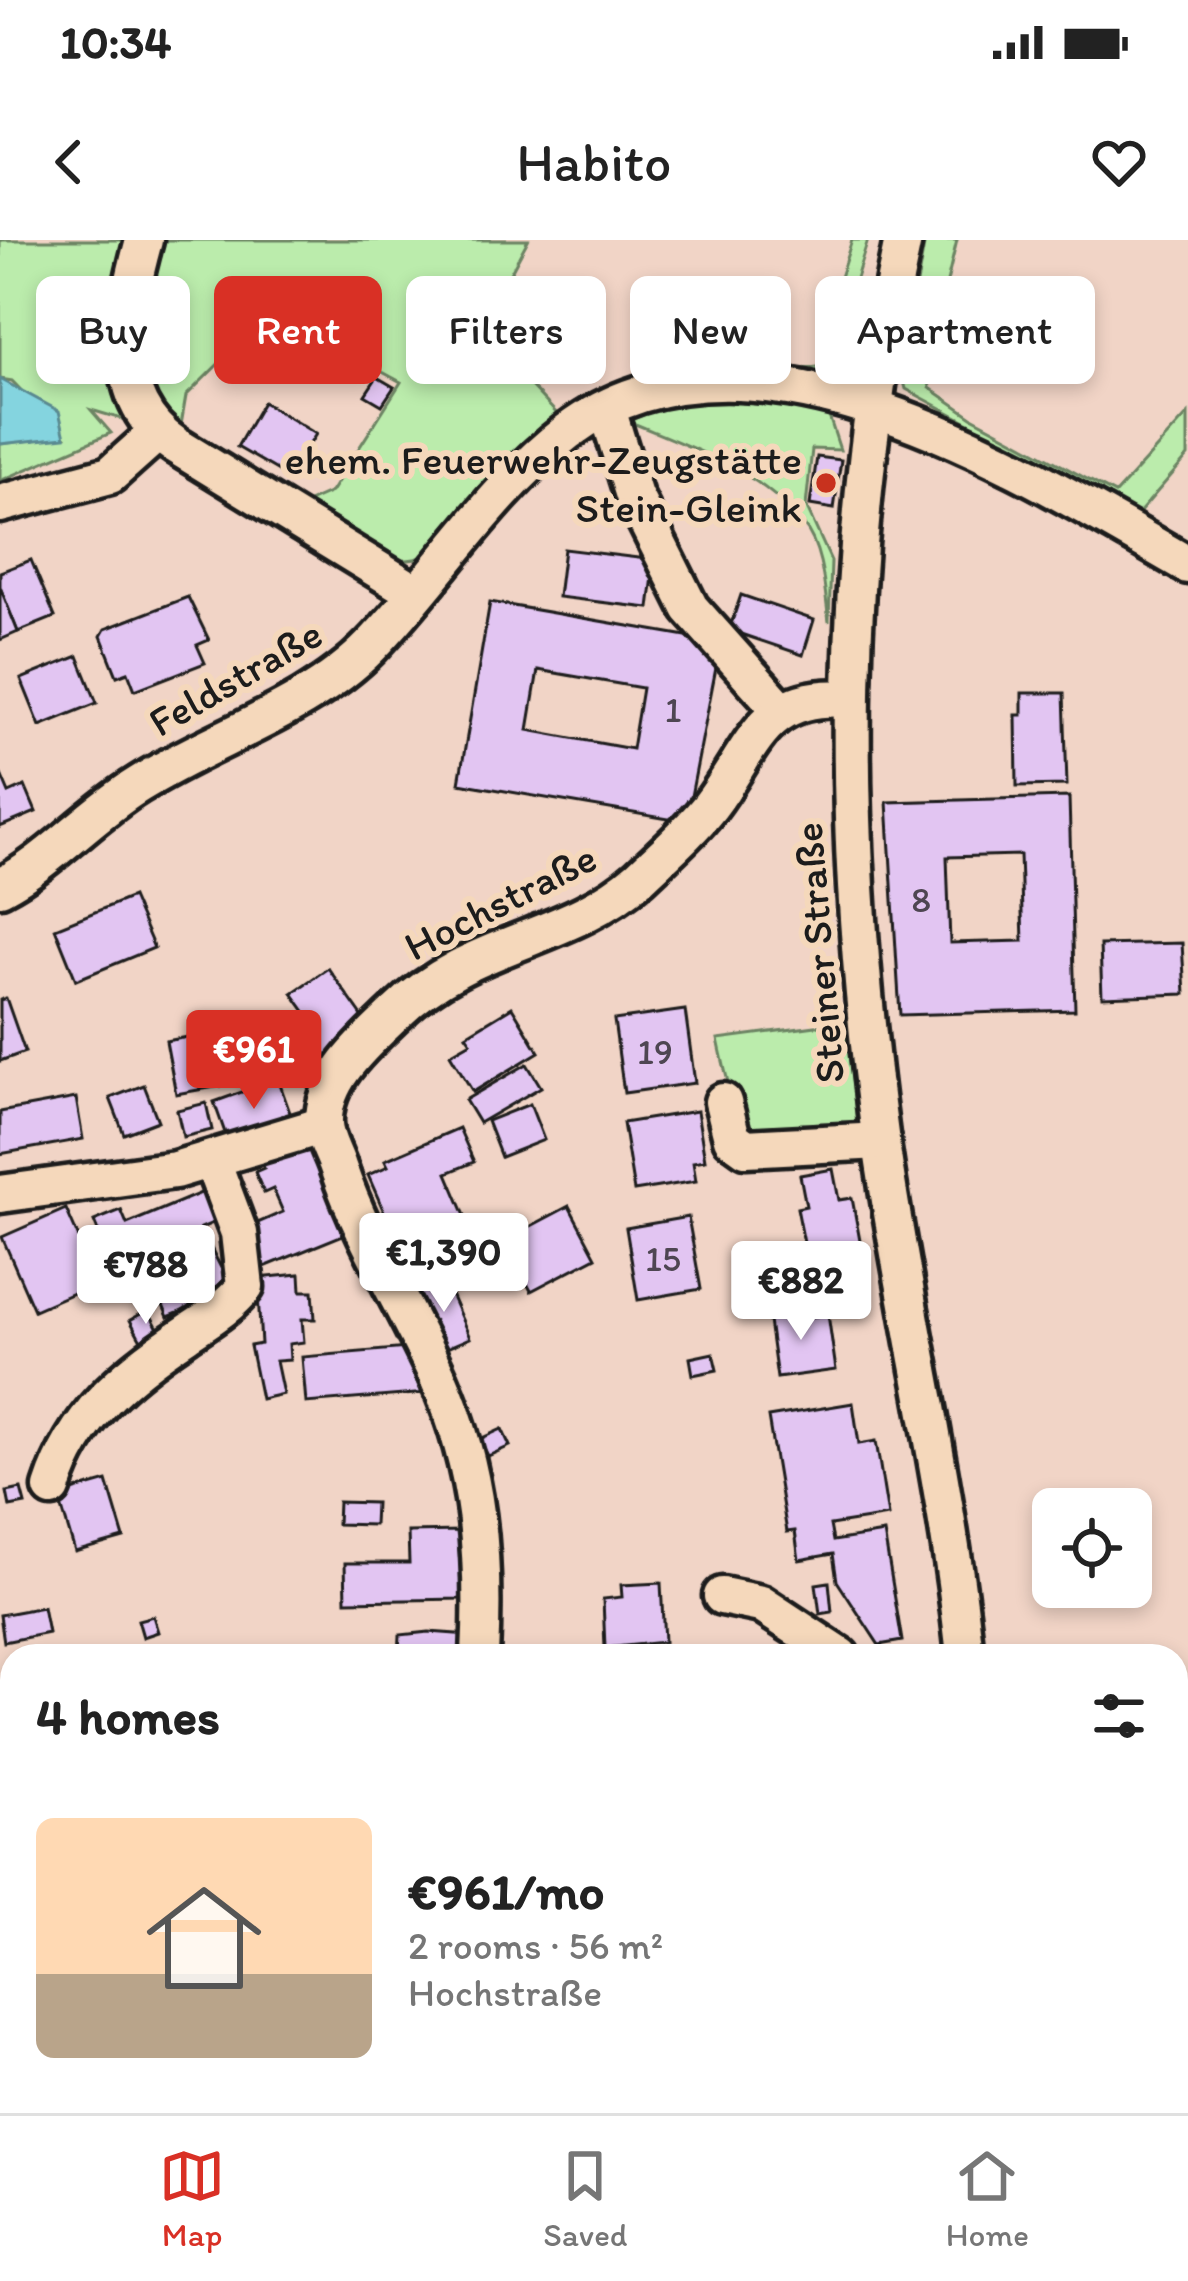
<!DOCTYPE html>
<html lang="en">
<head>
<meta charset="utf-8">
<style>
	body { margin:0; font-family:Itim,sans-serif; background:#f6f6f6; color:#222; height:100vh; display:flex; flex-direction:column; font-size:45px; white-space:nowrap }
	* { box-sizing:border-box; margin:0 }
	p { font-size:39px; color:#767676 }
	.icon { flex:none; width:66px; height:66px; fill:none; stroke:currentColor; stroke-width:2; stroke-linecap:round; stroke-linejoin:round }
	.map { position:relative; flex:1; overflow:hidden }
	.panel { position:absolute; left:0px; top:1404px; width:1188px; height:471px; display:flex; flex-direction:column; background:#fff; border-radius:36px 36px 0 0; box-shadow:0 6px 18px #0003 }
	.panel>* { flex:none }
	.hud { position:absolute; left:36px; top:36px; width:1116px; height:108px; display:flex; gap:24px }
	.fabs { position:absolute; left:1032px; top:1248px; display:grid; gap:24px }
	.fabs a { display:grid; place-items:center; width:120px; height:120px; border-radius:18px; background:#fff; box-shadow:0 6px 18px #0003; font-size:60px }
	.price { position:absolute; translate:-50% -102px; padding:0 27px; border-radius:12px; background:#fff; color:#222; font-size:39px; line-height:78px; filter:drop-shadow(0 3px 6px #0008) }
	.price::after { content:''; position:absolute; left:50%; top:72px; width:36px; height:27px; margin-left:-18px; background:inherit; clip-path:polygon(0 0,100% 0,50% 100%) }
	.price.active { background:#d93025; color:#fff }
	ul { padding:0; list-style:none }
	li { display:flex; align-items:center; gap:36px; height:300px; padding:0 36px }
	li span { display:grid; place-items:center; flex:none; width:336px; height:240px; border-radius:18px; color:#555 }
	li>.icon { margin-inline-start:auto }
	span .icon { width:144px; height:144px; fill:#fffc; stroke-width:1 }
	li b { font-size:51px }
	h2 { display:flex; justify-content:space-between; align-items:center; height:144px; padding:0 36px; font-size:51px }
	.chip { padding:0 42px; border-radius:18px; background:#fff; box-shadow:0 6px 18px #0003; font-size:42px; line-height:108px }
	.chip.active { background:#d93025; color:#fff }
	.status { display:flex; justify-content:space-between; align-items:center; height:84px; padding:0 60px; background:#fff; direction:ltr }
	.status svg { height:33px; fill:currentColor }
	header { display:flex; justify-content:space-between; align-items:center; height:156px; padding:0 36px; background:#fff; font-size:54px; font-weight:600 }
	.dock { display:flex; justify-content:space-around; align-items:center; height:168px; border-top:3px solid #e0e0e0; background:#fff; font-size:33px; color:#767676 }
	.dock a { display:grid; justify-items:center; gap:6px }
	.dock .active { color:#d93025 }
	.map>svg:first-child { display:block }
	.green { fill:#bbecac; stroke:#6c8464; stroke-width:3 }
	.water { fill:#84d4df; stroke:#5a8a91; stroke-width:3 }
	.building { fill:#e2c5f2; stroke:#1c1c1c; stroke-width:3; fill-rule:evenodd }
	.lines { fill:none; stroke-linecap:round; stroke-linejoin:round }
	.minor-casing { stroke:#1c1c1c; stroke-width:45 }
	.minor { stroke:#f5d8bb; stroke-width:36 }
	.poi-dot { fill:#c8321e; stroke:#f5d8bb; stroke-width:4.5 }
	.labels { text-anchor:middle; stroke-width:12; stroke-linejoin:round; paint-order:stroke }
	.number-label { font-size:36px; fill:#4e4652 }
	.poi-label { font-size:42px; fill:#1c1c1c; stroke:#f5d8bb; text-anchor:end }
	.street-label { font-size:42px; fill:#1c1c1c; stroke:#f5d8bb }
</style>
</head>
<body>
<div class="status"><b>10:34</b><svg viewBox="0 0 49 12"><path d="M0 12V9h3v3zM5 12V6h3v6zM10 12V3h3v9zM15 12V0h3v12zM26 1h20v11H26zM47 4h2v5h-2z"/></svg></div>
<header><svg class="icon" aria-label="back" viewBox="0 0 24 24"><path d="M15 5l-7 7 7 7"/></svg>Habito<svg class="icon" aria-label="heart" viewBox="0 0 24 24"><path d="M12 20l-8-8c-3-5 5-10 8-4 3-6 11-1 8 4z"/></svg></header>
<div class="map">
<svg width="1188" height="1873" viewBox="0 0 1188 1873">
	<rect width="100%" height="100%" fill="#f1d4c6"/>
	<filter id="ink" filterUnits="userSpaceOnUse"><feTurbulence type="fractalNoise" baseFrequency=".00833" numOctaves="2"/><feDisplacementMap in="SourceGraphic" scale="24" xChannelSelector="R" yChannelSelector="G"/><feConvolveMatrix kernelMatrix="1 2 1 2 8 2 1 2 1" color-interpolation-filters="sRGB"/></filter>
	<g filter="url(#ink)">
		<!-- green -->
		<g class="green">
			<polygon points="0,0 132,0 135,183 91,170 111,193 0,241 0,204 65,196 12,141 0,139"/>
			<path d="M158,0H528L479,91L560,177L425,316C380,334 338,290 302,265L331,252L401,142L271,72L186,156L180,191C123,141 147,66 158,0Z"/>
			<polygon points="852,0 868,0 853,48 842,49 837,74 848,76 837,131 783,131 826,126 833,59"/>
			<polygon points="925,0 957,0 927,126 930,148 972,177 1115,254 1188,174 1188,216 1138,274 906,149 901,130"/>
			<path d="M712,156L827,170L840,210L812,209L806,266L831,321L829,382C825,353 823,307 803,284C760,230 690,207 628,181L675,162Z"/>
			<path d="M846,782L858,894C747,900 743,916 718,799Z"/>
			<polygon points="1176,1758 1188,1761 1188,1873 1076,1873 1076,1863 1176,1863"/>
		</g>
		<!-- water -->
		<polygon class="water" points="0,139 59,171 65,197 0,204"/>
		<!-- building -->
		<g class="building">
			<polygon points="377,137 394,147 382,165 365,155"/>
			<polygon points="263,162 316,194 289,237 237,207"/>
			<polygon points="817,217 841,220 834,269 810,265"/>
			<polygon points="564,309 655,320 649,368 558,357"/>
			<polygon points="31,320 55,377 18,392 0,347 0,332"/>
			<polygon points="0,347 18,392 0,400"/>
			<polygon points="741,355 814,380 803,415 729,390"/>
			<polygon points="188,357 209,400 197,405 205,423 135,450 128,432 117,436 101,396 105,389"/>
			<path d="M490,362L721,402L686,582L459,543ZM538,430L642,448L632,509L528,490Z"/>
			<polygon points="78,416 97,463 40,486 21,439"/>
			<polygon points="1022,453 1064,453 1067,545 1017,546 1016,475 1022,475"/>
			<polygon points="0,532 9,553 25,546 36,572 0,587"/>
			<path d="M1069,557L1075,770L900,775L887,562ZM1020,615L1023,701L950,703L947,617Z"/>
			<polygon points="132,657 154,708 76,740 55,688"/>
			<polygon points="1182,703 1185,754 1102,757 1100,705"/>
			<polygon points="328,728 369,786 300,835 281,808 314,784 292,753"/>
			<polygon points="6,758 25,812 0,821 0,760"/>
			<polygon points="512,767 539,812 473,852 450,814 471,802 466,795"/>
			<polygon points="685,770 695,843 624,853 614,780"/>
			<polygon points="249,786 251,795 259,793 266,830 258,832 259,839 176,854 166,801"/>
			<polygon points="527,824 541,847 479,883 465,860"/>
			<polygon points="278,839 293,881 229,904 214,862"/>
			<polygon points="144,845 158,881 124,894 110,858"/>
			<polygon points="76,858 83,899 0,914 0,872"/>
			<polygon points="206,863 212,890 183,897 177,870"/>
			<polygon points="530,864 544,900 501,917 487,881"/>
			<polygon points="697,871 705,920 693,922 696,941 634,951 623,883"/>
			<polygon points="459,888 474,922 447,933 466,978 399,1006 368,935 388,926 385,920"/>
			<polygon points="312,893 353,991 262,1028 246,988 283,972 273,949 264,953 255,932 264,928 259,915"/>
			<polygon points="833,929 839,960 852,958 863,1017 809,1028 797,968 806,966 800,935"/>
			<path d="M208,950L220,980L201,988L232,1050L193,1077L190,1068L168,1077L146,1025L131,1032L127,1022L113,1028L94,981L121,970L127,984ZM190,992L199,1013L186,1017L177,997Z"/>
			<polygon points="569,966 596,1017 531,1051 515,1021 494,1033 476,999 508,983 514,995"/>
			<polygon points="66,969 98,1042 34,1070 2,997"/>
			<polygon points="688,977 701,1049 638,1060 626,988"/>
			<polygon points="300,1034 301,1051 313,1051 315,1079 302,1079 304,1102 289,1104 290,1120 276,1121 283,1154 261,1159 250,1106 261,1104 257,1038"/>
			<polygon points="445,1041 470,1098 442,1110 417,1053"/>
			<polygon points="810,1067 811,1077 828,1074 836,1130 777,1138 768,1074"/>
			<polygon points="148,1070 161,1094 143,1104 130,1080"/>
			<polygon points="419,1107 440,1152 306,1163 302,1117"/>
			<polygon points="713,1113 717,1130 693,1135 690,1118"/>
			<polygon points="853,1163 859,1204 876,1201 888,1276 830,1285 833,1301 884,1293 902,1401 879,1405 837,1341 833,1314 799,1320 795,1291 787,1292 768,1177"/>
			<polygon points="502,1189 510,1206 488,1216 480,1199"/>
			<polygon points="107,1241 124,1298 75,1312 58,1255"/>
			<polygon points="21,1249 25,1264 10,1267 7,1252"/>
			<polygon points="338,1262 375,1263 374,1285 337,1284"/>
			<polygon points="462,1291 463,1359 346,1361 345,1323 409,1323 408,1292"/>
			<polygon points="829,1342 832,1372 820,1374 816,1344"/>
			<polygon points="661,1343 664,1402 605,1408 603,1359 622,1357 621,1345"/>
			<polygon points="43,1367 48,1393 4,1402 0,1375"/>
			<polygon points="153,1376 158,1392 143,1397 138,1380"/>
			<polygon points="429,1392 469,1395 467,1416 399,1416 400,1395"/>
			<polygon points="5,1672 12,1672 12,1731 8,1731"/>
			<polygon points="28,1863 103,1863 103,1873 29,1873"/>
			<polygon points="337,1863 374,1863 368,1873 331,1873"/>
			<polygon points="423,1863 460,1863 452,1873 439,1873"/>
			<polygon points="473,1863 523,1863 522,1873 473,1873"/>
			<rect x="857" y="1863" width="39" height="10"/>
		</g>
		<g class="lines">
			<defs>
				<g id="minor">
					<path d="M144,0C125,69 106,158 175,205L416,353"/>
					<path d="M903,0C839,302 839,590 880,895C904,1069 947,1241 965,1416"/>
					<polyline points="607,169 634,256 690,368 781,470"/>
					<polyline points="0,264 110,235 157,193"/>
					<path d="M0,647C52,620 88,576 138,545C212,498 309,470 371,406C438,337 489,252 567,192C748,54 1027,233 1188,325"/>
					<polyline points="723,862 732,898 746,908 881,901"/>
					<polyline points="0,954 175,930 324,885"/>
					<path d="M52,1248C75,1176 124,1135 186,1094C208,1079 228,1068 245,1047L239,993L212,921"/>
					<polyline points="722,1356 761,1364 840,1416"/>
					<path d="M480,1416C485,1319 479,1231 439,1140C407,1068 364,1003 338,927C334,914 324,898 324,884C322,838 366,802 396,773C470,700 567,702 640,637C664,614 690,592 710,566C755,507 761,452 849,459"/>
					<polyline points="0,1531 12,1560"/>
					<polyline points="0,1832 12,1832"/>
					<polyline points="977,1863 978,1873"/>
					<polyline points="319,1873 327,1863"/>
				</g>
			</defs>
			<!-- minor casing -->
			<use href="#minor" class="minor-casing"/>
			<!-- minor -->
			<use href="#minor" class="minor"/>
		</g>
	</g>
	<!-- markers -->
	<circle class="poi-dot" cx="826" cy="243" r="12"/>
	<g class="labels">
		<!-- number labels -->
		<g class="number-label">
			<text x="673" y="482">1</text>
			<text x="921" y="672">8</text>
			<text x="655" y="824">19</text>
			<text x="663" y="1031">15</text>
		</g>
		<!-- poi labels -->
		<g class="poi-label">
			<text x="802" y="234">ehem. Feuerwehr-Zeugstätte<tspan x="802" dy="48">Stein-Gleink</tspan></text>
		</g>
		<!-- street labels -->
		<g class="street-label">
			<text transform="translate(235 437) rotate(-30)" y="15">Feldstraße</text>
			<text transform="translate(500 661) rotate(-27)" y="15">Hochstraße</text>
			<text transform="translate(818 713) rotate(-95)" y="15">Steiner Straße</text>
		</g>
	</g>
</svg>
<div class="fabs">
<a><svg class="icon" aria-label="locate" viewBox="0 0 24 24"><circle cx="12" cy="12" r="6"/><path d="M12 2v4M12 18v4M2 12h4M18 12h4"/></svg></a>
</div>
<b class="price active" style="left:254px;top:872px">€961</b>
<b class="price" style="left:444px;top:1075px">€1,390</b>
<b class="price" style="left:146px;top:1087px">€788</b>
<b class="price" style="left:801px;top:1103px">€882</b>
<div class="hud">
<a class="chip">Buy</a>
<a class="chip active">Rent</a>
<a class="chip">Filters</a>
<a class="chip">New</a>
<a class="chip">Apartment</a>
</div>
<section class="panel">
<h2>4 homes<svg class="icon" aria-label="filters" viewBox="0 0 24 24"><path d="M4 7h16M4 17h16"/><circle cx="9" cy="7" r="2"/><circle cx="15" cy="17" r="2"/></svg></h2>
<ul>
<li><span style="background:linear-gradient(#ffd9b3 65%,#b9a48a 0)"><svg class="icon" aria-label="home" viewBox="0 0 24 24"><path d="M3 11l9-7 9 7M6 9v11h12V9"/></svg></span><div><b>€961/mo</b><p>2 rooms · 56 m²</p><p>Hochstraße</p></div></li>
</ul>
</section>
</div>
<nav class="dock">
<a class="active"><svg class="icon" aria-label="map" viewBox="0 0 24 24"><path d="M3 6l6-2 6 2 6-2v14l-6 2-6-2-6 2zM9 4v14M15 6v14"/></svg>Map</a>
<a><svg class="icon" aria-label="saved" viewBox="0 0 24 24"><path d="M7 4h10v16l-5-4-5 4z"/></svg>Saved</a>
<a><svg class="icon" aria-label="home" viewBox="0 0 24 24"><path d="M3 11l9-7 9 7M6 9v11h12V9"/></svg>Home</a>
</nav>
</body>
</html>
